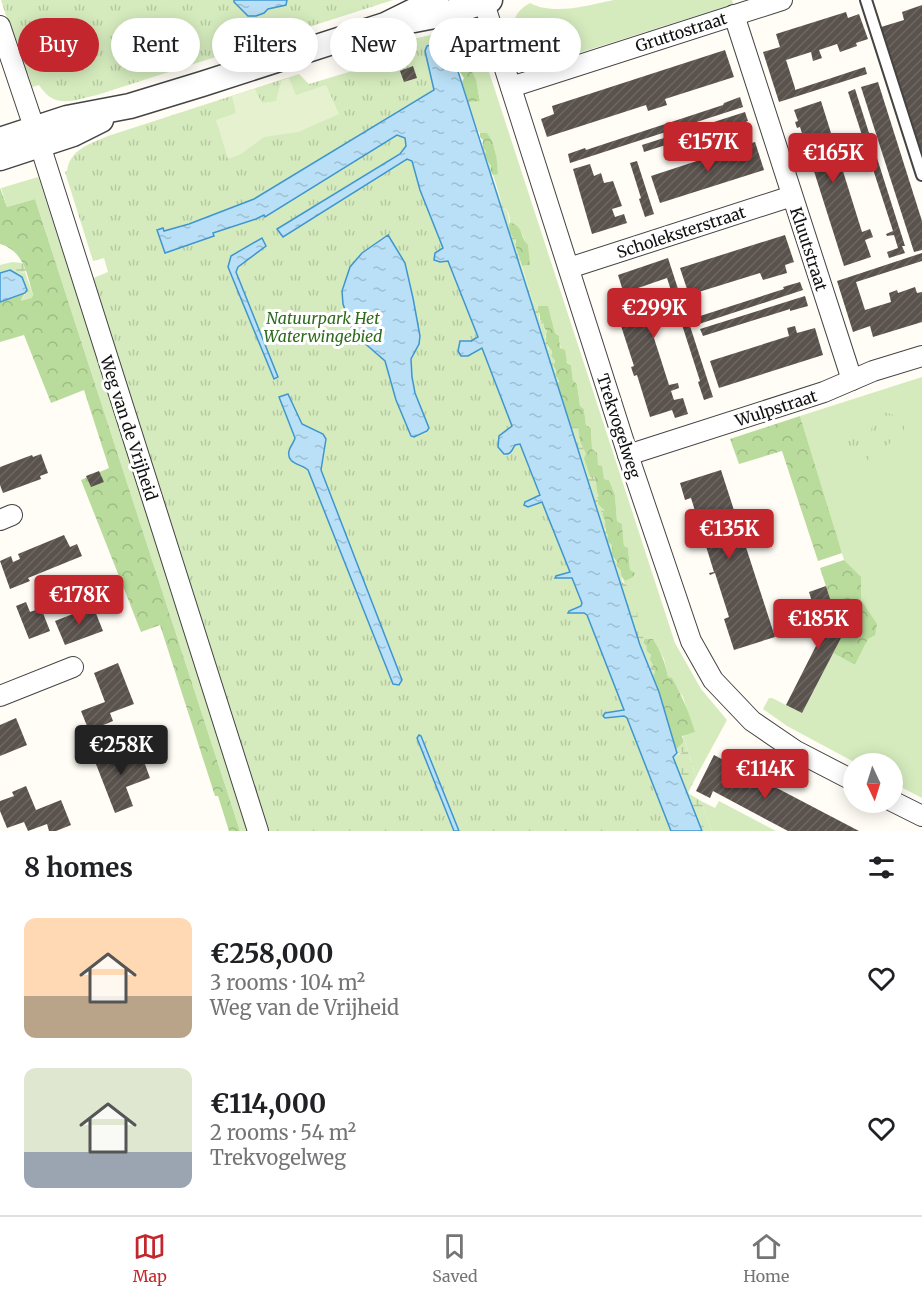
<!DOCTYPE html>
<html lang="en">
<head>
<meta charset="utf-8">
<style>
	body { margin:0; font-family:Merriweather,serif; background:#f2f2f2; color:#202124; height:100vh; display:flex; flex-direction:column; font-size:22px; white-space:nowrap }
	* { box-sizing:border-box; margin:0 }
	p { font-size:20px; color:#757577 }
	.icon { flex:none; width:33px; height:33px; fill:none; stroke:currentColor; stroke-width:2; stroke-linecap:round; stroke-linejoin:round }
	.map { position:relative; height:831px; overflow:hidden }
	.panel { display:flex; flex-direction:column; background:#fff; flex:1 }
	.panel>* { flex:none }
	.banner { position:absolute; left:18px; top:18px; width:600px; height:54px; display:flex; gap:12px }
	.needle { width:39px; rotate:176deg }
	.buttons { position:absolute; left:843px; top:753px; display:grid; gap:12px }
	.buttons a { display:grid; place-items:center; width:60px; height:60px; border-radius:50%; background:#fff; box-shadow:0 3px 15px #0003; font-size:30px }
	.price { position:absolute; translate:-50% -51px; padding:0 14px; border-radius:6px; background:#c4262e; color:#fff; font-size:20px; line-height:39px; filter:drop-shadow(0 2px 3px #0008) }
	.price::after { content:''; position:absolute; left:50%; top:36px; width:18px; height:14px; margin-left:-9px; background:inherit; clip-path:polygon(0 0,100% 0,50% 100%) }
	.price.active { background:#222; color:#fff }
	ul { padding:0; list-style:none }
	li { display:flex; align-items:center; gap:18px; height:150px; padding:0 24px }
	li span { display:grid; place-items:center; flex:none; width:168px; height:120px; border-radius:12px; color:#555 }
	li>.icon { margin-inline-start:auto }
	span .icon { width:72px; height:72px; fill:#fffc; stroke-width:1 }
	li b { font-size:26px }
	h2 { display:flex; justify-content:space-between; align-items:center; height:72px; padding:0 24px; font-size:26px }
	.chip { padding:0 21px; border-radius:27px; background:#fff; box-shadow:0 3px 15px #0003; font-size:21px; line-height:54px }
	.chip.active { background:#c4262e; color:#fff }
	.dock { display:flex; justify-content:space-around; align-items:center; height:84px; border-top:2px solid #e0e0e0; background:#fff; font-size:16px; color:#757577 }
	.dock a { display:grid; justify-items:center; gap:3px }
	.dock .active { color:#c4262e }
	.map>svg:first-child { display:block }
	.grass { fill:#d5ebbd }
	.forest { fill:url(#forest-crowns) }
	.wetland { fill:url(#wetland-marsh) }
	.park { fill:url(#park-tufts) }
	.pitch { fill:#e6f2cf }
	.water { fill:url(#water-ripples); stroke:#3f96cf; stroke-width:1.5 }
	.building { fill:url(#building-hatch) }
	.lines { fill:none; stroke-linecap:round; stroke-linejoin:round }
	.service-casing { stroke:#444; stroke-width:14 }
	.minor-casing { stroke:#444; stroke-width:22 }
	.tertiary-casing { stroke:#444; stroke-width:27 }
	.service { stroke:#fff; stroke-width:10 }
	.minor { stroke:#fff; stroke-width:20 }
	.tertiary { stroke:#fff; stroke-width:24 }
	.labels { text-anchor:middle; stroke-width:6; stroke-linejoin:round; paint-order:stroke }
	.street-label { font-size:16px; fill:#111; stroke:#fff }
	.park-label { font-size:16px; font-style:italic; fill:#2f6b1f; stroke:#fff }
</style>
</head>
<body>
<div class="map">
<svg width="922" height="831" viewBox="0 0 922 831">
	<defs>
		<pattern id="forest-crowns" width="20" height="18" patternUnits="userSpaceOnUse" patternTransform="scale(1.5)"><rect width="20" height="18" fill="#b9dc9c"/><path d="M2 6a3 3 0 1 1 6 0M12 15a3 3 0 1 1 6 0" fill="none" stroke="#9ebc85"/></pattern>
		<pattern id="wetland-marsh" width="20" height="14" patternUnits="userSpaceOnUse" patternTransform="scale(1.5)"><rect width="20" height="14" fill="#d5ebbd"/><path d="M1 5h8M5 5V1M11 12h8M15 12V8" fill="none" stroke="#b6c8a1"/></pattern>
		<pattern id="park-tufts" width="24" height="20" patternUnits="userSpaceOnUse" patternTransform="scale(1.5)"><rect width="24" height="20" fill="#d5ebbd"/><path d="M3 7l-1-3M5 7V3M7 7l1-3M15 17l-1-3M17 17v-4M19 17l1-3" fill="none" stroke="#b6c8a1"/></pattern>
		<pattern id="water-ripples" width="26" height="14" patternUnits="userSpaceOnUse" patternTransform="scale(1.5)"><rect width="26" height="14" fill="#b9e0f7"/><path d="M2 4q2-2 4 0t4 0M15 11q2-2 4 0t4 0" fill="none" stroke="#9ebfd3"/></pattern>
		<pattern id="building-hatch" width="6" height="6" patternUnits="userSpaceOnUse" patternTransform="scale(1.5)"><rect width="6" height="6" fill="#5a524d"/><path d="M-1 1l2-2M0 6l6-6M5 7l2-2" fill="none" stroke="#6d6662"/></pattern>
	</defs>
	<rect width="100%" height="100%" fill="#fffdf5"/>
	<!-- grass -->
	<g class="grass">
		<path d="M614,0H732L735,9L727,6L541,65L540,61L526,63C520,59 519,55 516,48C511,28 511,13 530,3C554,16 589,5 614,0Z"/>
		<path d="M458,29L470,32L480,44L675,643L701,689L727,720L696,777L683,735L694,732L683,697L668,677L664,659L653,639H644L639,633L625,585L622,578L625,581L630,571L628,549L624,546L622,524L617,521L615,495L609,480L604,479L592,449L591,428L586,425L584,409L580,406L577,384L573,382L571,365C561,360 560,346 559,336L555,333L548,307L538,306L532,299L522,266L530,265C526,250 526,229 510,222C510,216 508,210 503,207L493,175L498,173L495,149L487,133H480L478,131L468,102L480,100C477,84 473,70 465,56L455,57L453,45L448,40L383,52L382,48L404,41Z"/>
		<polygon points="38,177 39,179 249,831 240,831 35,199 7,207 1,188"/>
		<polygon points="922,377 922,798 893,783 892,764 856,763 787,726 763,709 769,698 772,698 802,713 833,653 855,665 868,639 861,600 860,577 844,560 800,416"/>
		<polygon points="701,801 715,808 719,801 776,831 712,831"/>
	</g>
	<!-- forest -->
	<g class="forest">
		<polygon points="465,56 476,80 480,101 468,102 462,82 464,78 458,69 455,57"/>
		<path d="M480,133H487C496,145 497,159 498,174L493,175L490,171L491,166C486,161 481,147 483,140L480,137Z"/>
		<path d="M0,188L7,207L35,199L240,831H229L218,796H215L160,625L141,632L81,480L109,468L84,390L51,403L24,335L0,342V302L25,293L21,300L33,295C27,274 24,251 0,244Z"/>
		<path d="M510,222C525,228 519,236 528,245L530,265L522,266L515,245L516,240C510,237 507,228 510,222Z"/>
		<path d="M538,306H548L555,333L559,336L560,348L565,350L567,363L571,365L573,381L577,384L580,406L584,409L586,425L591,428L592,449L597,453L598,465L602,466L604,479L609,480L615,495L617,521L622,524L624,546L628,548L630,570L635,573L633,577L625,581L621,576V571L616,566L617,562L612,556L611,545L607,541C607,531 604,523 602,514L604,510L598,506L596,490L584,464L577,427H571L557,385L559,381L555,375L556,370L553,366L555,361L551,356L552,351C547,347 544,337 547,331L544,328V323L540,320V314L537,311Z"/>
		<polygon points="800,416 842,553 818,561 782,451 739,464 730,439"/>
		<polygon points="844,560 861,577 861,600 877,624 875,635 868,639 855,665 833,653 842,635 820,568"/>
		<path d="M644,639H653C661,652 665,662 668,677L672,678C682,696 689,712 695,732L682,736L684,742L678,749H676L653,676V665L649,659L651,655L647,652V647L643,643Z"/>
	</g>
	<!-- wetland -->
	<g class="wetland">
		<path d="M483,148L486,151L485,155L488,163L491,165L490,171L503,207C515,217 503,232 516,239L515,245L532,299L538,306L537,310L540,314L539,319L544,323V328L547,331L545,337L548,343V348L552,351L551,356L555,361L553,366L556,370L555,375L559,381L557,385Z"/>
		<polygon points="12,262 23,263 26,271 19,274 25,272 33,295 32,298 21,301 27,290 10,270 0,273 0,265"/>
		<path d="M571,427H578L580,441L586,454L584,458L590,477L594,476C598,483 595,489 599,496L597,498L599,500L597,503L604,510L602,514L605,520V530L608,535L607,541L612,545V556Z"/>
		<path d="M612,558L617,562L616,566L621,571L622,582L629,587L632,602V609L637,612C639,622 636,629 644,638L643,643L647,647V652L651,655L650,659L655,672L653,676L640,645Z"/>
		<polygon points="683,735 696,777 688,793 701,801 712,831 702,831 673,757 683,752 677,753 676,749 683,743"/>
	</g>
	<!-- park -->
	<g class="park">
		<path d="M1,0H393L97,95C73,100 55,110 39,85L32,87L28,73L25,74Z"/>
		<path d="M446,32L674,755L703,831H268L91,279L108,272L104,258L93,261L65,172L67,171C70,149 90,144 108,136L299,74L309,84L352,71L356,56L405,41Z"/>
		<path d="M881,412L892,414L904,425V435C902,437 899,438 896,439C887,443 887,451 876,445C870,450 872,457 866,462C849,473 831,447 853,435L865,437L870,435L874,418Z"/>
	</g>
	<!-- pitch -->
	<polygon class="pitch" points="289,78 296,95 326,85 339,114 298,132 264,137 241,154 228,159 216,120 236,113 232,96 255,89 262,103 276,101 281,81"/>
	<!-- water -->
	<g class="water">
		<polygon points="234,0 287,0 286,5 268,9 264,13 256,16 248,16 234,2"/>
		<path d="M438,42H447L450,46L640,645L659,692L677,753L673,757L702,831H671L627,718L624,716L605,718L603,716L605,713L624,710L587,615L584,613H568L569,611L581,606L582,603L572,578H555L556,576L570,572L542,502L528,507L524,505L525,502L540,495L520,444L515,445C512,450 511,455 504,454L498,447L499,436L512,426L482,348L468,356H461L458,351L460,341H471L478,337L448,261L440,262L434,260L435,253L443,248L420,190L412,161L407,159L283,237L277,229L400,154L406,146L405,138L397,135L265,217L264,215L256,219L213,233L214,236L165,253L157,230L163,228L164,231L189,224L254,199L434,90L425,51L427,46Z"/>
		<polygon points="388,235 405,263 413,298 420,336 419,344 411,359 412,377 415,393 429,428 427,431 414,437 411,436 396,400 385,361 361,340 352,329 343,304 342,291 350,267 362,253"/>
		<polygon points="262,238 266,246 238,267 236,272 278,377 274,379 228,267 231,256"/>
		<polygon points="10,270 22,277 27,290 25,293 0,302 0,273"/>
		<path d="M288,394L302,424L323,434L326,439L321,470L402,680L399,685L393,684L391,679L308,470C302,464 286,464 289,451C290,446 294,443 295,438L279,397Z"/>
		<polygon points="419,735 421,736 459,831 454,831 417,738"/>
	</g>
	<!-- building -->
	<g class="building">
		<polygon points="922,5 922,156 881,27 904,20 902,12"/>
		<polygon points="846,12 848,18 859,14 868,39 856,43 857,46 840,52 837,44 819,50 822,58 813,61 811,52 786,60 795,88 795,90 865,67 867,74 779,102 763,52 780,47 776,34"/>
		<polygon points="725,50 734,77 665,99 667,105 648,111 646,105 547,137 541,119 554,114 552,106"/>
		<polygon points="413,66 417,78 404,82 400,71"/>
		<polygon points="878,82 922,221 922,250 914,252 861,87"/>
		<polygon points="855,89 905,246 902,246 905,253 889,258 887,252 898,248 894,235 887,236 886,234 893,231 848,92"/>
		<polygon points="740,97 743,107 570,163 568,154 585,148 586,150 723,105 724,103"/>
		<polygon points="821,101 862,232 870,229 873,237 865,240 871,257 844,266 800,127 797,128 795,122 798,121 794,110"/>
		<polygon points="745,112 748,121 732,127 731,124 644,152 642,145"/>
		<polygon points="755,142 764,170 660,203 651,176"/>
		<polygon points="637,161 654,214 645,217 639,199 641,198 630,163"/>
		<polygon points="590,164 594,176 601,173 604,183 613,181 622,206 612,209 615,217 624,214 627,223 592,234 573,169"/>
		<polygon points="785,235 794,262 785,265 787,273 763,280 760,273 689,295 680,268"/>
		<polygon points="922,253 922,261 856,282 865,310 891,302 889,293 897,290 898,293 915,287 917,293 922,292 922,322 873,337 870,326 853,332 837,281"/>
		<polygon points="668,258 713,397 704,400 698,382 700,381 667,278 638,288 669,385 678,383 679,388 671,391 674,400 683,398 688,414 675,418 672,410 650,417 637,375 634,376 631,367 634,366 611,295 623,291 618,275"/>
		<polygon points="800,282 803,290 699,324 697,317 784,289 783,287"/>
		<polygon points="805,296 808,306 790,311 790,309 703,336 700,329"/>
		<polygon points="795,326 797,333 815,328 823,355 719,388 710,361 789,336 787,328"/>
		<polygon points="41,454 48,473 40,476 41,479 3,493 0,485 0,467 32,455 33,457"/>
		<polygon points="721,470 775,637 734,650 724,619 729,617 715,573 710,575 709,573 714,572 691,498 685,500 680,483"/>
		<polygon points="99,471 104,482 91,487 86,476"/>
		<polygon points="64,535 70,547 77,544 82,556 28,578 30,581 10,589 0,561 11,556 13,562 20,559 18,554"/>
		<polygon points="826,586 842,636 802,713 786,705 822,634 809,592"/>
		<polygon points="26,602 30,612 41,608 50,631 29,639 16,606"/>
		<polygon points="93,606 103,631 65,645 55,621"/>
		<polygon points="118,663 134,704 110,713 113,721 89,731 81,711 105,702 94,673"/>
		<polygon points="16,718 27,745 0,756 0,725"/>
		<polygon points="127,747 132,760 142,756 150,778 126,787 133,806 115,813 94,759"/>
		<polygon points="714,755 859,831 788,831 713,791 710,798 696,791"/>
		<polygon points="26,786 36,810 61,800 71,825 56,831 49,831 47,824 28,831 24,822 7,828 0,811 0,801 14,796 12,792"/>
	</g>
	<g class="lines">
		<defs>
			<polyline id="service" points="866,0 922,175"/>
			<g id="minor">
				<polyline points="483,0 628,455 691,641 713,680 752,721 796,751 854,781"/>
				<polyline points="734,15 852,380"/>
				<polyline points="0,26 40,145 258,831"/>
				<polyline points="511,87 782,0"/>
				<polyline points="569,268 792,196"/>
				<polyline points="628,455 824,392 873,371 922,356"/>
				<polyline points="0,520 12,515"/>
				<polyline points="0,696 73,667"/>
				<polyline points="892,801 922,816"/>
			</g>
			<g id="tertiary">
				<polyline points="414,20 445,14 490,0"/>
				<polyline points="0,140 67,118 130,106 202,84 385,25 436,0"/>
				<polyline points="0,158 73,134 101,120"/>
			</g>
		</defs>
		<!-- service casing -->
		<use href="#service" class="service-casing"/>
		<!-- minor casing -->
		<use href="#minor" class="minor-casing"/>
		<!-- tertiary casing -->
		<use href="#tertiary" class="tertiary-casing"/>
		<!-- service -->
		<use href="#service" class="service"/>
		<!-- minor -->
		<use href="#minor" class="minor"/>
		<!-- tertiary -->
		<use href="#tertiary" class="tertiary"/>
	</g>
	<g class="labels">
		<!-- street labels -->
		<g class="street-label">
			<text transform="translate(681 32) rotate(-18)" y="6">Gruttostraat</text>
			<text transform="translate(681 232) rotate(-18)" y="6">Scholeksterstraat</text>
			<text transform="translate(809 249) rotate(72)" y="6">Kluutstraat</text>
			<text transform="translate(776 408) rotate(-18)" y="6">Wulpstraat</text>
			<text transform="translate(619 426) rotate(72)" y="6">Trekvogelweg</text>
			<text transform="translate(129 428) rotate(72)" y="6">Weg van de Vrijheid</text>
		</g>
		<!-- park labels -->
		<g class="park-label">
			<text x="323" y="324">Natuurpark Het<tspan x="323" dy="18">Waterwingebied</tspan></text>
		</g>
	</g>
</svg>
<div class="buttons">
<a><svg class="needle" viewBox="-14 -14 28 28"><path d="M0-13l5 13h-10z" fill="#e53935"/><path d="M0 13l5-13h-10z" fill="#757577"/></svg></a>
</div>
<b class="price" style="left:708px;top:173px">€157K</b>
<b class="price" style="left:833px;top:184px">€165K</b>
<b class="price" style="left:654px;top:339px">€299K</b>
<b class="price" style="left:729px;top:560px">€135K</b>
<b class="price" style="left:79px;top:626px">€178K</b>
<b class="price" style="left:818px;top:650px">€185K</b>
<b class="price active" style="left:121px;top:776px">€258K</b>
<b class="price" style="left:765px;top:800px">€114K</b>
<div class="banner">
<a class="chip active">Buy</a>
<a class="chip">Rent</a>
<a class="chip">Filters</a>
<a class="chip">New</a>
<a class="chip">Apartment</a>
</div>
</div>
<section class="panel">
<h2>8 homes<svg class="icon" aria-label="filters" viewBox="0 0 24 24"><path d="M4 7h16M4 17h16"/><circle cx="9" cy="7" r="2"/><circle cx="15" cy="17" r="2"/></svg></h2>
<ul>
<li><span style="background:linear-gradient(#ffd9b3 65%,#b9a48a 0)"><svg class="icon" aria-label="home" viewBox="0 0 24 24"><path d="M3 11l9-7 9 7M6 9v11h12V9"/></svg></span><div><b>€258,000</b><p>3 rooms · 104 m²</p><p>Weg van de Vrijheid</p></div><svg class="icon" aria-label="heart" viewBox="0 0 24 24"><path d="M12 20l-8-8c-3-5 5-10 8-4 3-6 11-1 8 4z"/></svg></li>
<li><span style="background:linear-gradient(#dfe7d0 70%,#9aa5b1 0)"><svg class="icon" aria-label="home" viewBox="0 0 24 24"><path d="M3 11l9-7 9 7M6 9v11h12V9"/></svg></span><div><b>€114,000</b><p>2 rooms · 54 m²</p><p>Trekvogelweg</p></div><svg class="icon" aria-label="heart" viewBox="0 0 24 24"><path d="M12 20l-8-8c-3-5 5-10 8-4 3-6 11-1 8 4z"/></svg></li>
</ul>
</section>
<nav class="dock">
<a class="active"><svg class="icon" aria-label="map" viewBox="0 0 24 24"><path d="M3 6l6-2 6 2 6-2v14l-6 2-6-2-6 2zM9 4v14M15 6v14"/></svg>Map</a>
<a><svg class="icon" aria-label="saved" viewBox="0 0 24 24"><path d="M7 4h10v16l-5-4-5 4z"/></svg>Saved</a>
<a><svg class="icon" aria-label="home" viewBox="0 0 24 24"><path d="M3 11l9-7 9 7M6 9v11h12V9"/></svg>Home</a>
</nav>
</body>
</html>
